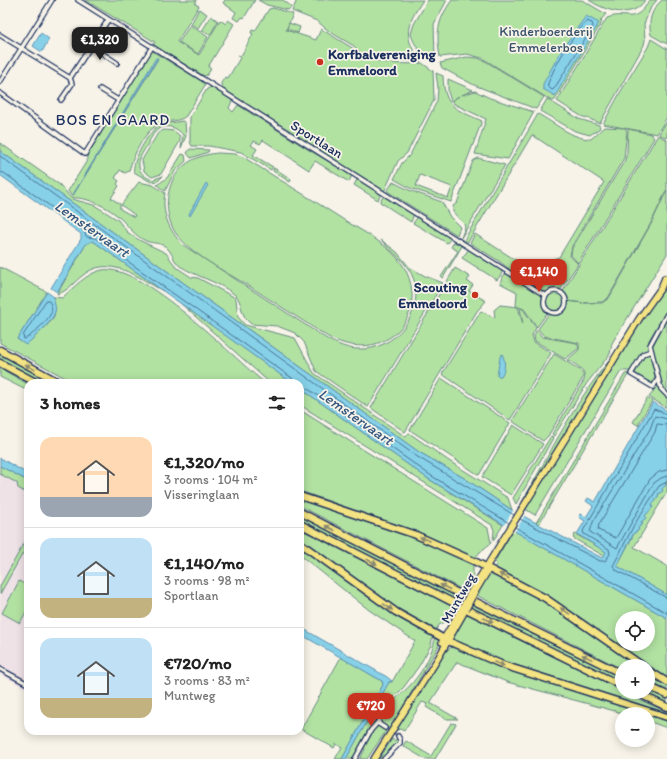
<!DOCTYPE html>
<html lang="en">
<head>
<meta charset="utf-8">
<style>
	body { margin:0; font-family:Itim,sans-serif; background:#f2f2f2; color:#222; height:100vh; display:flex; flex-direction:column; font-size:15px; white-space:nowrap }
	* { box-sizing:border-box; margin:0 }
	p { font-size:13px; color:#767676 }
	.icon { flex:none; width:22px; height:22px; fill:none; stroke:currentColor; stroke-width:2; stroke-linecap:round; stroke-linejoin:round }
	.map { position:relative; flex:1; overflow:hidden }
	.drawer { position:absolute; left:24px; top:379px; width:280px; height:356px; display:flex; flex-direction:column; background:#fff; border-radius:12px; box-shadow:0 2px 10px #0003 }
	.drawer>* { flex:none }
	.fabs { position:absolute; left:615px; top:611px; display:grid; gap:8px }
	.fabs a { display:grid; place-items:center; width:40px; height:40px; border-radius:50%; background:#fff; box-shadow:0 2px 10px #0003; font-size:20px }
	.price { position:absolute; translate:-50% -34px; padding:0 9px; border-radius:8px; background:#c8321e; color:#fff; font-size:13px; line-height:26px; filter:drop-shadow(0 1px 2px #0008) }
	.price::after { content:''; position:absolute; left:50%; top:24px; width:12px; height:9px; margin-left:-6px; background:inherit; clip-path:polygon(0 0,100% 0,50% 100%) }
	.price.active { background:#222; color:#fff }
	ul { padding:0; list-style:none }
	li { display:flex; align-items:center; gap:12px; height:100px; padding:0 16px }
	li+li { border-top:1px solid #e0e0e0 }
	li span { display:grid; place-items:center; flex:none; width:112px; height:80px; border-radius:12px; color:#555 }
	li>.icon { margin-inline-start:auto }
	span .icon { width:48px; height:48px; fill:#fffc; stroke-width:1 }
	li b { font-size:17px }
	h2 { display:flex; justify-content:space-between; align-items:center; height:48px; padding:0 16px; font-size:17px }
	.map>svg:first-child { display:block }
	.built { fill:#efe2e7 }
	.green { fill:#b2e2a2; stroke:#668880; fill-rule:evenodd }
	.water { fill:#87d1e8; stroke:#5c90b1 }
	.pier { fill:#f7f3e8 }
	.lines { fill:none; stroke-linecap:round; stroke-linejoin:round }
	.shore { stroke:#467095; stroke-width:1 }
	.street-tunnel { stroke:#cbcccc; stroke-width:3.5; stroke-dasharray:3.5 2; stroke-linecap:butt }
	.street-casing { stroke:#1b2f5e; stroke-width:6 }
	.primary-casing { stroke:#1b2f5e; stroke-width:8 }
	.highway-casing { stroke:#1b2f5e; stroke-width:9 }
	.street { stroke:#f7f3e8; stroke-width:3.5 }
	.primary { stroke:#f4e382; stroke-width:5.5 }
	.highway { stroke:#f4e382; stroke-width:6 }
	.primary-bridge-casing { stroke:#1b2f5e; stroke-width:8; stroke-linecap:butt }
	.primary-bridge { stroke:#f4e382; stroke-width:5.5 }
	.oneway { fill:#888970 }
	.poi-dot { fill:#c8321e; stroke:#f7f3e8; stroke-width:1.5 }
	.labels { text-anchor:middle; stroke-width:3.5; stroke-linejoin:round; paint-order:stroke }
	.park-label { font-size:14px; fill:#39536c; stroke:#f7f3e8 }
	.poi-label { font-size:14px; font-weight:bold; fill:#1b2f5e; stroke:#f7f3e8; text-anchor:start }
	.street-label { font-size:14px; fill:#1b2f5e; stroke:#f7f3e8 }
	.neighbourhood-label { font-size:15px; letter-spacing:1px; fill:#1b2f5e; stroke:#f7f3e8 }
	.water-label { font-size:15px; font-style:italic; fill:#365880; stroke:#f7f3e8 }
</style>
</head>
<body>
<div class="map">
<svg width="667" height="759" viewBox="0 0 667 759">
	<rect width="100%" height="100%" fill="#f7f3e8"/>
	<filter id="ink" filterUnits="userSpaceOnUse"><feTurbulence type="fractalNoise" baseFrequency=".025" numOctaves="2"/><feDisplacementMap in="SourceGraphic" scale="8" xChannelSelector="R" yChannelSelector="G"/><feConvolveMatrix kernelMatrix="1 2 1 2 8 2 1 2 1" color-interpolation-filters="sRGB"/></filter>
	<g filter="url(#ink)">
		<!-- built -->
		<polygon class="built" points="0,471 28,487 28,690 0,674"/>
		<!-- green -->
		<g class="green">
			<polygon points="85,0 197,0 195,4 199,6 177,42 199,55 220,20 226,24 228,20 234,24 208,67 211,69 207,75 204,76 153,45 155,42"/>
			<polygon points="225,0 255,0 244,18 242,17 239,21 233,18 236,12 223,3"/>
			<polygon points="258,0 283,0 292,7 288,10 267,5"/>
			<path d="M297,0H423C406,26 402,35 421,62L373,57L366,53L363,55L354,46L330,32L317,21L292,11Z"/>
			<path d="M428,0H447L434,24L435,58C423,59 414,45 411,34L414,24Z"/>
			<path d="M452,0H582L606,14L600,21L602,22L555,100L552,101L482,58L467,54L440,57C436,33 437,21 452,0Z"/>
			<path d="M589,0H645C633,20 605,11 589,0Z"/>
			<path d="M650,0H657L651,7L644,24L645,40L644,45L600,123L581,116L557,101L607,18C628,10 633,27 650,0Z"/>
			<path d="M662,0H667V44L651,35C648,21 651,10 662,0Z"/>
			<path d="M273,8L293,14L286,30L316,40L321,29L354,49C367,64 403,65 422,63L433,71L434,100L407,153L398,161L384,192L222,89L221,83L225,77L228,78L240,58L238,55L241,56L253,34L251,33L252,30L255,31L269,9Z"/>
			<polygon points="199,9 207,14 198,28 191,24"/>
			<polygon points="211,16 218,21 210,35 202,31"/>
			<polygon points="289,23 300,27 298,33 287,29"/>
			<polygon points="190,25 208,37 198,54 179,42"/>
			<polygon points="651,39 667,49 667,117 657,134 603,124 621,91 648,47"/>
			<path d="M152,51L203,82L205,85L186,116C179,122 170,120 162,123C145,128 133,156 129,171L125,173L120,170L115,178L119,181L117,184L119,186L111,198L120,204V209L134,217L135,215L121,205L139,182L153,185L165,193C161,212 169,231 183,245L327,339C337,344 347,349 359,349C394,351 424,314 414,280C408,262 392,253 381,240L397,252L409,267L425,276L443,283L368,407L316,371L304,342L295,333L277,326L251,324C238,314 244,301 234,294C217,281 197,277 180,266C174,262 173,254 168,249C163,242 153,244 146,241C135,236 129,227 121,219C109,207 87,197 73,198L68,191L88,159L87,153L89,149H91ZM157,58L158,59L73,195Z"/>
			<polygon points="467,57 478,58 487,62 544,97 536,109 474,85 442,68 440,63"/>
			<path d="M436,73L443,76C444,108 456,109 482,121L451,202L410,188L394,179L402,163L410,155L437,101L438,88ZM420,175L452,187L448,198L416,186Z"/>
			<polygon points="448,79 473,90 462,95 475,91 490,98 534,112 508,159 475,154 486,119 454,104 452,101 459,96 451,101 448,92"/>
			<polygon points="211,87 230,98 232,101 229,108 233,112 238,105 309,150 352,175 349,182 315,161 309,170 263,140 260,144 254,141 251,145 257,149 253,155 273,167 271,170 241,152 209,146 192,146 190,142 190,117 207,89"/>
			<polygon points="547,99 579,119 599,125 600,128 590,135 575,131 540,111"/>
			<path d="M538,114C555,123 572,139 591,139L604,127L625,128L627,131L624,158L572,246L570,256L578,264L561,289L546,293L530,285L499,261L470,243L475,234L528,268L559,257L604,182L532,135L468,242L464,240Z"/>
			<path d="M182,121L185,122L186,136L181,148L183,135C177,127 165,123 156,131C152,135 149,142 146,147C142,154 138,159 139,167C140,174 146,177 152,180L163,176L158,181L151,182L134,172C131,162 150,129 160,125C167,122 175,123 182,121Z"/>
			<polygon points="667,121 667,138 659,134"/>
			<polygon points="628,129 651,134 654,138 578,263 571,255 572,248 625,160 627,153"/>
			<polygon points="164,130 174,131 180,136 180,141 161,174 152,177 144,171 142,160 158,133"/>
			<path d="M658,135L667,140V189L651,223L608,298L602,302L584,303H602L609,298L651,224L667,190V254L612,343L610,354L587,383L554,436L552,434L584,380C587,369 576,365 567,360L579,350V343L544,336L538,329L548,315L563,311L567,301L583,303L567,301L563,291Z"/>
			<polygon points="0,143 60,185 72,199 94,205 107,213 118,220 127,232 139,240 166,253 176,267 191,277 198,278 232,296 236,299 238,317 245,325 295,338 314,373 406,437 409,433 449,461 508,498 512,510 464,478 419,452 0,151"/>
			<polygon points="190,149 209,150 208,152 191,158 187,153"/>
			<path d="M218,153L235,154L243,157C277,178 310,198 344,220C362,231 384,242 398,259C419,283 417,321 389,338C369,350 348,347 328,337C302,320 275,303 249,286C226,272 190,254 175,232C166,217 165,198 172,182C180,163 198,155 218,153Z"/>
			<polygon points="182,154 185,155 186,161 175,171 165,191 157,185 167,178"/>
			<polygon points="478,158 505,165 461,238 465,227 464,224 453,212 453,206 457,203 473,161"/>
			<polygon points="274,168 291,179 290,182 273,171"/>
			<polygon points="358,178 381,193 378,200 354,185"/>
			<polygon points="393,182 409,190 442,202 450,217 460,227 457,235 387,191"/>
			<polygon points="384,195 414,214 411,222 380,202"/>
			<polygon points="418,217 452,237 447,243 413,223"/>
			<path d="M91,241H93L163,291C139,278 108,253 82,276C74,282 67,292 57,294L86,244Z"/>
			<polygon points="454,242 462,246 443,278 441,277 458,251 451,247"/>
			<polygon points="469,249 501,269 502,273 497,280 462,258"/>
			<path d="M0,267L47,292L17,339L26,344C32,339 52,323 54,316C56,310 53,303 54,297L62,298C73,288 87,273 102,270C142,263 233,358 265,383H75L0,343Z"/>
			<polygon points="455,268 470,277 467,281 473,285 469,291 486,301 477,311 405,432 371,408"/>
			<polygon points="507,273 542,296 547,313 537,327 524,309 516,306 517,292 500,283 503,276"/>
			<polygon points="662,289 667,293 667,311 649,340 648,350 642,353 631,371 621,371 535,515 525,509"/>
			<circle cx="555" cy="302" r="10"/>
			<polygon points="178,301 292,383 270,383"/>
			<polygon points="500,305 518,307 523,324 520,308 523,309 536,328 532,335 534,342 551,353 510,420 442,374 481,311 495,318 494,310"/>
			<polygon points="667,317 667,393 662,387 652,347"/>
			<polygon points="537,330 542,337 577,343 579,348 565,359 535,341 534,335"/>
			<polygon points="0,354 54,383 43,383 0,360"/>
			<polygon points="554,354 580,370 584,376 548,436 543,441 512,421"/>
			<polygon points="650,354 655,377 652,384 635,373 644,355"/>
			<path d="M614,355L530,490L522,502C551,452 576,398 614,355Z"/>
			<polygon points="0,368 28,384 28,391 0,377"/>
			<polygon points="629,373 543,517 539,524 536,523 625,374"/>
			<polygon points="441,378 510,423 479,475 410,430"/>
			<polygon points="656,386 667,397 667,408 649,397 654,391 652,390"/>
			<polygon points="300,388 427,478 503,525 493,541 494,530 492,525 300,405"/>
			<polygon points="647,398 652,401 639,423 639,426 633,422"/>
			<polygon points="300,410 488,528 491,543 480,552 475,558 423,534 300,491"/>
			<polygon points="513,425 543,444 511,495 482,477"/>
			<polygon points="551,436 553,438 516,504 513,498"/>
			<polygon points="0,466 28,481 28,494 18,488 17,483 0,474"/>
			<polygon points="667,481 667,492 634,547 667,566 667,595 617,566 637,528"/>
			<polygon points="300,496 405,531 473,562 473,579 465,591 300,506"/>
			<polygon points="300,515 445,590 622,676 622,682 462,604 300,521"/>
			<polygon points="300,529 455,608 447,621 439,625 435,631 393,608 300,541"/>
			<path d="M513,530L667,618V678L550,598L497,570L495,561ZM622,618H648V644H622Z"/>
			<polygon points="575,534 607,552 604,556 573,538"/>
			<polygon points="28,536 28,544 0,594 0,586"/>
			<polygon points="300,546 433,634 431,645 419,666 404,687 381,710 353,759 346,759 389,682 392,682 415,641 369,610 300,555"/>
			<polygon points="490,572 528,590 641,666 622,666 622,669 476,595"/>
			<polygon points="19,581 28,586 28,608 20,623 2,613"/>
			<path d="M465,613L622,690V692L667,712V714C595,690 521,673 452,639Z"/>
			<path d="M435,637L440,640L438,647L390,729L380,724L379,718C383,706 393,702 402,693C417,681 433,656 435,637Z"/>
			<polygon points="452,647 512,671 667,719 667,728 648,721 648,714 626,714 507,682 457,662 430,703 458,719 446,719 426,707 428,704 422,702 404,731 400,729 394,731 446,651"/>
			<polygon points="341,657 382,681 383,685 342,759 335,759 342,747 336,744 334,748 301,729"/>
			<polygon points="648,671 667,683 667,690 648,681"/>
			<polygon points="648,688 667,697 667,703 643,692 648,692"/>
			<polygon points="451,723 456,724 435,759 425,759 403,746 406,741 431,756"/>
			<polygon points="379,726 386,731 367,759 360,759 365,749 363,748 374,729"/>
			<polygon points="397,737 399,741 382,759 379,759 392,739 395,741"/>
		</g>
		<!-- water -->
		<g class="water">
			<polygon points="586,16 599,23 555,96 543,89 543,84 562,49"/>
			<polygon points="41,33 49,39 42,52 33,46"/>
			<polygon points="156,58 158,58 73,195"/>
			<polygon points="0,151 419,452 464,478 512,510 602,558 606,552 577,534 585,521 579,517 581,514 586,517 593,506 586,501 588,498 595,502 653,402 667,411 667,481 665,483 666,485 662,489 663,491 658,494 659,496 655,499 656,501 652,504 653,507 645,516 646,518 641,522 643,524 638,528 639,530 634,533 617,566 667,595 667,618 516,532 427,478 300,388 300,383 292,383 93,241 86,244 57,292 51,288 81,239 81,234 0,175"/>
			<polygon points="206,183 208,185 190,216 189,214"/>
			<path d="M47,292L54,297C53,302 57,307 55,312C53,322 33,338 26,345L17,339Z"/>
			<path d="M502,354C506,361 505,371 501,376H497L500,357Z"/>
			<polygon points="0,458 28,474 28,481 0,466"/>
			<polygon points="300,627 387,677 392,681 389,682 346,759 342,759 383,685 382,681 300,634"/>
		</g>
		<!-- pier -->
		<polygon class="pier" points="514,509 525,515 514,533 503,527"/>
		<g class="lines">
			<!-- shore -->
			<g class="shore">
				<path d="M587,21L592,23L593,26L554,89L552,90L547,86C555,64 571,38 587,21Z"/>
				<polyline points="0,156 416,456 514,515"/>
				<polyline points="0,172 4,173 82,229 87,237 95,238 292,378 294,383"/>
				<path d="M46,301H49C51,305 53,308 51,313C49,319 30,338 24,339L23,336Z"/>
				<polyline points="300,385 304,386 430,475 509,523"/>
				<polyline points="667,419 655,416 650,429 593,522 590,532 617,548 654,483 661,478 667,476"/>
				<polyline points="667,425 657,424 655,432 599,524 598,530 616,538 650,479 659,472 667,470"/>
				<polyline points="667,482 659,486 634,525 613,566 616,570 667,598"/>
				<polyline points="520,519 600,561 605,561 610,554 609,549 584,534 583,531 654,409 667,414"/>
				<polyline points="515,527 667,613"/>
			</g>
			<!-- street-tunnel -->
			<polyline class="street-tunnel" points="385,728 398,736"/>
			<defs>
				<g id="street">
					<polyline points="78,0 546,296"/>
					<polyline points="0,35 70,78"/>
					<polyline points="91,46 117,63"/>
					<polyline points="70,78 108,20"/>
					<polyline points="0,82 52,0"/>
					<polyline points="100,89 118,100"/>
					<polyline points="0,93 85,154 152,47"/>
					<polyline points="61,100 72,84 70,78"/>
					<circle cx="555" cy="302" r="11"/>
					<polyline points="667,314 650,345 661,389 667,395"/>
					<polyline points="651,351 643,354 631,374 653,387 658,379"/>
					<polyline points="0,669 28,684"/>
					<polyline points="378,717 379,724 385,728"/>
					<polyline points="355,759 371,730 378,722"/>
					<polyline points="384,759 400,743 400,740 398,736"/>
				</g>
				<g id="primary">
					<polyline points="469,595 639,319 661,288 665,278"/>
					<polyline points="472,597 487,572"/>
					<polyline points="442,642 462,608"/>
					<polyline points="374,759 437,660 466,609"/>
				</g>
				<g id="highway">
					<polyline points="0,350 60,383"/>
					<polyline points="0,363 37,383"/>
					<polyline points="300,496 416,535 476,562 545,598 643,666"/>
					<polyline points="300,512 456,592 622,674"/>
					<polyline points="300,524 454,603 622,686"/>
					<polyline points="300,543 396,612 448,641 503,665 667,717"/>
					<polyline points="648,670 667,682"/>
					<polyline points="648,686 667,695"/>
					<polyline points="635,692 667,707"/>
				</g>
			</defs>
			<!-- street casing -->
			<use href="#street" class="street-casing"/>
			<!-- primary casing -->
			<use href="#primary" class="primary-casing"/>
			<!-- highway casing -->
			<use href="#highway" class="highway-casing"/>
			<!-- street -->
			<use href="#street" class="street"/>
			<!-- primary -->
			<use href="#primary" class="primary"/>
			<!-- highway -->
			<use href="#highway" class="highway"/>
			<defs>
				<g id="primary-bridge">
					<polyline points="462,608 469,595"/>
					<polyline points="466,609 472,597"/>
				</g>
			</defs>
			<!-- primary-bridge casing -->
			<use href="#primary-bridge" class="primary-bridge-casing"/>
			<!-- primary-bridge -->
			<use href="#primary-bridge" class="primary-bridge"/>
		</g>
		<!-- one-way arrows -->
		<defs><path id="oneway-solid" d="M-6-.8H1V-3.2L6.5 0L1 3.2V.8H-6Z"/></defs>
		<g class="oneway">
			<use href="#oneway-solid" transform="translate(30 367) rotate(-151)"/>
			<use href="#oneway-solid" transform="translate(330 528) rotate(-153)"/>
			<use href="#oneway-solid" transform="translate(425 539) rotate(-159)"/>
			<use href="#oneway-solid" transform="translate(372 562) rotate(27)"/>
			<use href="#oneway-solid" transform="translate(504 576) rotate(-153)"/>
			<use href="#oneway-solid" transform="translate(445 587) rotate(-153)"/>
			<use href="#oneway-solid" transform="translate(388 607) rotate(34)"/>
			<use href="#oneway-solid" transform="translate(565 611) rotate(-146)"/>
			<use href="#oneway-solid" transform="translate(488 620) rotate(26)"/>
			<use href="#oneway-solid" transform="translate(587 657) rotate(-154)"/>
			<use href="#oneway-solid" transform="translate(499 664) rotate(21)"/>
		</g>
	</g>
	<!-- markers -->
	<g class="poi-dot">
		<circle cx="320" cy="62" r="4"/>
		<circle cx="475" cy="295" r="4"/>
	</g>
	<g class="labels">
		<!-- park labels -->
		<g class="park-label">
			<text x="546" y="36">Kinderboerderij<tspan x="546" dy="16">Emmelerbos</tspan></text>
		</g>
		<!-- poi labels -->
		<g class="poi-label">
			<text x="328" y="59">Korfbalvereniging<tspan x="328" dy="16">Emmeloord</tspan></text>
			<text x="467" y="292" text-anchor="end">Scouting<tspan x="467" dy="16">Emmeloord</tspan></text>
		</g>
		<!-- street labels -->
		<g class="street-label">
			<text transform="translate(317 139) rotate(32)" y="5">Sportlaan</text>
			<text transform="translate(458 598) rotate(-60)" y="5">Muntweg</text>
		</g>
		<!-- neighbourhood labels -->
		<g class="neighbourhood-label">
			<text x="113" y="125">BOS EN GAARD</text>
		</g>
		<!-- water labels -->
		<g class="water-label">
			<text transform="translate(92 229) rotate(35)" y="5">Lemstervaart</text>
			<text transform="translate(356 417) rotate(35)" y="5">Lemstervaart</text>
		</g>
	</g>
</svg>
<div class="fabs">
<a><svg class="icon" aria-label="locate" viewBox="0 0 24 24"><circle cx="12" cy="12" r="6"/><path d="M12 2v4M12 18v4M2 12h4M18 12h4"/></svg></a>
<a>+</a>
<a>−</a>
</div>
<b class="price active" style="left:100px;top:61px">€1,320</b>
<b class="price" style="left:539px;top:293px">€1,140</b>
<b class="price" style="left:371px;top:727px">€720</b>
<section class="drawer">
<h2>3 homes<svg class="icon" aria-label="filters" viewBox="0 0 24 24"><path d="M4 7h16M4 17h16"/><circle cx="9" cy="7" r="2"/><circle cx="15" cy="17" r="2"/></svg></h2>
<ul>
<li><span style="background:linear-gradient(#ffd9b3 75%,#9aa5b1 0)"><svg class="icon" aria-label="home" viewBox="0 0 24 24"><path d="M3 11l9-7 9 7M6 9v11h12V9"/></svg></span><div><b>€1,320/mo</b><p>3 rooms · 104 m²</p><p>Visseringlaan</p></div></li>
<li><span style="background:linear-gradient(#bfe0f5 75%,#c2b280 0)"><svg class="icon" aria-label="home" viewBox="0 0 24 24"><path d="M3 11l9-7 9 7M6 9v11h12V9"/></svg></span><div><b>€1,140/mo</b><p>3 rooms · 98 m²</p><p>Sportlaan</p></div></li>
<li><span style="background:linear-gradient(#bfe0f5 75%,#c2b280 0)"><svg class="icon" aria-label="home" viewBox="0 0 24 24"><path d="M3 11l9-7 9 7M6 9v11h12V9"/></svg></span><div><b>€720/mo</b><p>3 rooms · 83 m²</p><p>Muntweg</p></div></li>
</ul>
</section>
</div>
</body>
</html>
